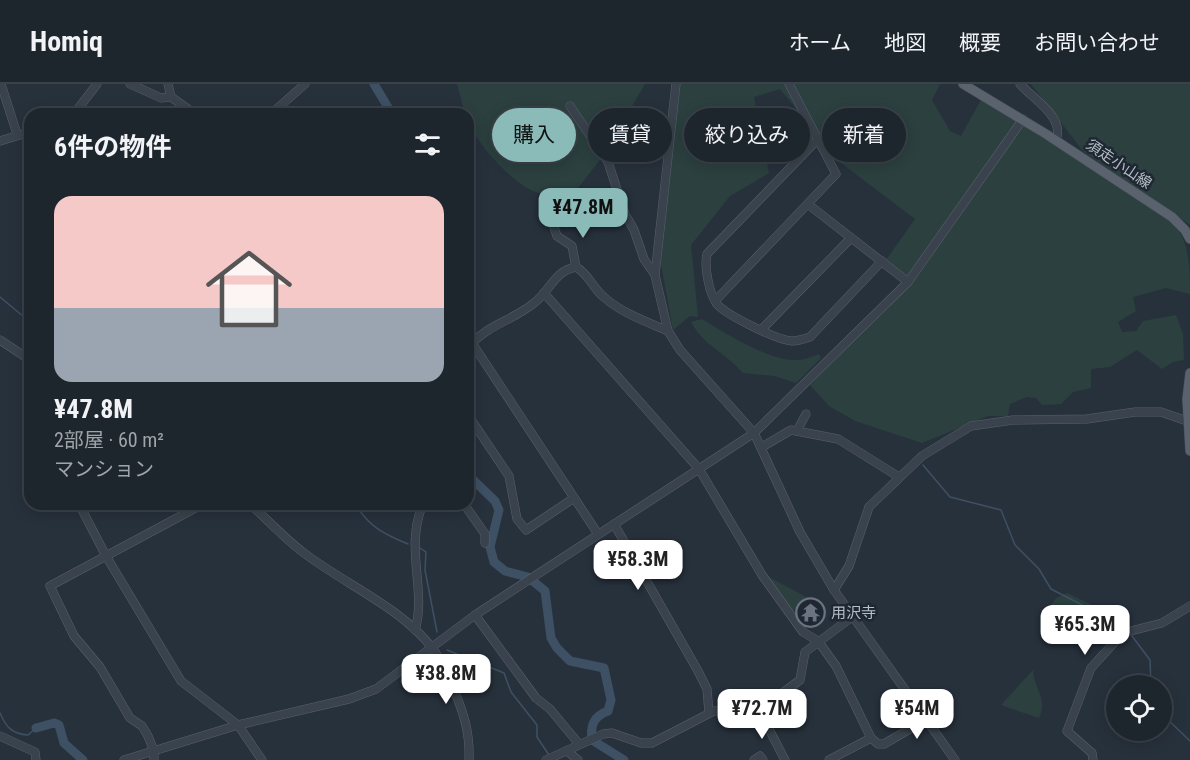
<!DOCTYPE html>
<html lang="ja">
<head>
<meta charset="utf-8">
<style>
	body { margin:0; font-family:"Roboto Condensed","Noto Sans JP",sans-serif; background:#252d35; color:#f1f3f6; height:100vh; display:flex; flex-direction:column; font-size:22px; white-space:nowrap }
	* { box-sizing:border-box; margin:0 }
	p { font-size:20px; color:#a0a5aa }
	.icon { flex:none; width:33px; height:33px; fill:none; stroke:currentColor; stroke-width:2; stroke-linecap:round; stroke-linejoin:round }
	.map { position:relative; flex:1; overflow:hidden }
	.side { position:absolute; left:24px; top:24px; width:450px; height:402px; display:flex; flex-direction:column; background:#1d252d; border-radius:18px; box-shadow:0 3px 15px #0003,0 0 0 2px #3b4249 }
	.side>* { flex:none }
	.guide { position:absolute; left:492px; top:24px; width:570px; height:54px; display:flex; gap:12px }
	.tools { position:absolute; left:1106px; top:591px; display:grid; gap:12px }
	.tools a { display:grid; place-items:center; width:66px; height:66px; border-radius:50%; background:#1d252d; box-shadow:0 3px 15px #0003,0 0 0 2px #3b4249; font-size:30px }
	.price { position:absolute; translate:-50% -51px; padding:0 14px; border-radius:12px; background:#fff; color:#222; font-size:20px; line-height:39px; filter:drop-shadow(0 2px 3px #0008) }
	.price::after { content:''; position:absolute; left:50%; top:36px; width:18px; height:14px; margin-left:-9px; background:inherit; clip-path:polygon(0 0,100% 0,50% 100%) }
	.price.current { background:#8bbbb9; color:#111 }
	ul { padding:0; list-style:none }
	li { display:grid; align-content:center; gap:12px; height:318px; padding:0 30px }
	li+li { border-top:2px solid #3b4249 }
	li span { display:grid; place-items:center; height:186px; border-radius:18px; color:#555 }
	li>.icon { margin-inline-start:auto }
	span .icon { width:108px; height:108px; fill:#fffc; stroke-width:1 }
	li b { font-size:26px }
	h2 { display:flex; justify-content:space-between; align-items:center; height:72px; padding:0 30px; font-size:26px }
	.chip { padding:0 21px; border-radius:27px; background:#1d252d; box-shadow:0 3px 15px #0003,0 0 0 2px #3b4249; font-size:21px; line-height:54px }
	.chip.current { background:#8bbbb9; color:#111 }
	header { display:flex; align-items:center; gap:36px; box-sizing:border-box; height:84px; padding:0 30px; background:#1d252d; border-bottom:2px solid #3b4249 }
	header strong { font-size:28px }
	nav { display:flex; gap:33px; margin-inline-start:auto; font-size:21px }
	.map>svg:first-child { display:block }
	.green { fill:#2c4040 }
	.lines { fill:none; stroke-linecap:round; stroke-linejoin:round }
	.stream { stroke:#3e5064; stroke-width:1.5 }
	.river { stroke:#3e5064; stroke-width:9 }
	.minor-casing { stroke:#58616b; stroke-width:9 }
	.major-casing { stroke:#434c56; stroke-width:10 }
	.minor { stroke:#3a434d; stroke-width:8 }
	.major { stroke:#59626d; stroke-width:9 }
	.labels { text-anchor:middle; stroke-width:5; stroke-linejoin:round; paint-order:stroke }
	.street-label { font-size:15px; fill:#b6bec8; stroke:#1f2832 }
	.poi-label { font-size:15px; fill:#b6bec8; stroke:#1f2832; text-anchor:start }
</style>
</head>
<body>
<header>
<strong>Homiq</strong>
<nav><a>ホーム</a><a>地図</a><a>概要</a><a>お問い合わせ</a></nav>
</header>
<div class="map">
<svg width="1190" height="676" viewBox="0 0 1190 676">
	<rect width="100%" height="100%" fill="#27313c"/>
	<!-- green -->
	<g class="green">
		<path d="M457,0H645L603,72L575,108C564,108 543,112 533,107C512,98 468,53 468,30H465Z"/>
		<path d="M677,0H940L932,16L950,47L961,52L982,14L1175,140C1190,162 1190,184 1190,210L1166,204L1133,213L1136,227L1118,238L1122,248L1136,247L1143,237L1176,231L1183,250L1184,276L1173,278L1162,285L1137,266L1110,283L1091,285V304L1073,308L1061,320L1042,321L1036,314L1027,313L1010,320L1008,332H988L922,359L855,337L829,322L810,301L911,197L886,176L915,135L841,79L780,5L754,13L769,89L730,112L691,161L698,233L690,232L673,246L661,180L664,75Z"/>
		<polygon points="1031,0 1190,0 1190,141 1083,67"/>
		<path d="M702,235C723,248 771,278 796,276C804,276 811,273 819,270L821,274L796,299L775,292L743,289C726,269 704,262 691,238Z"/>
		<polygon points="767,492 810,515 793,527"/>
		<path d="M1067,509L1109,529L1115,542L1107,550C1086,545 1069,534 1050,523L1056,514Z"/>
		<path d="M1033,586C1034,605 1048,614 1039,634L1001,621Z"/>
	</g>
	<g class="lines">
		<!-- stream -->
		<g class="stream">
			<polyline points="0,213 30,238"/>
			<polyline points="923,381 950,413 1001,426 1015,461 1039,485 1051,505 1123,542"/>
			<path d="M356,420C367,442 386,451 408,460"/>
			<polyline points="420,464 426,468 425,486 437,548"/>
			<polyline points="1132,552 1150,576 1151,602"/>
			<polyline points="447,566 504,589 511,608 537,641 537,653 549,671"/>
			<path d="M0,629C6,643 12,650 28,651L36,644"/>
			<polyline points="1161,629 1190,657"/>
		</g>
		<!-- river -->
		<g class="river">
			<polyline points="374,0 392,30"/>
			<path d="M468,391L495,417L499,426L490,463L494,478L505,487L528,493L545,507L551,554L557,564L570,577L604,584L611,616L608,627C594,632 590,641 592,656L624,676"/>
			<polyline points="36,644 54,639 59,641 64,659 83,676"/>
		</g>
		<defs>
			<g id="minor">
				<polyline points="1,0 17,50"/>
				<polyline points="130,0 161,14 171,13 195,30"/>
				<polyline points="168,0 171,13"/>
				<polyline points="676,0 655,191 668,247 680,266 754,349 800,448 834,506 955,676"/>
				<path d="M1020,0C1034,16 1065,33 1056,56"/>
				<polyline points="570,22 608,78 625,130 634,146 644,175 655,191"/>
				<polyline points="74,30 97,0"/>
				<polyline points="271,30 305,0"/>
				<path d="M818,55L707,170C704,183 709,209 717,220C726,231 777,256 792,257C798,257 804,255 810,253L882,177"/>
				<polyline points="0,57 30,48"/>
				<polyline points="809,121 908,198"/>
				<polyline points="553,140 557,152 572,162 576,183"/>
				<polyline points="544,209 699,385 762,491 803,548 818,557 836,582 871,654 878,660 884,660 927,635"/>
				<polyline points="715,217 836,90 789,0"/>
				<polyline points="762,245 851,154"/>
				<polyline points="0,256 30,276"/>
				<polyline points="472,259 598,450"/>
				<path d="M468,264C486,241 512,237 534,219C551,206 554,187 576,183C589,190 593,205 605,214C622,229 647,238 668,247"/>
				<polyline points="30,311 30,322"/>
				<polyline points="468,331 509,392 517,435 526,446 574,414"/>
				<polyline points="797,347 806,330"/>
				<polyline points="762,363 791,346 838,355 899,393"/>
				<polyline points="79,420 106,472 181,597 238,641 262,676"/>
				<path d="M250,420C268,436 285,455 304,469C346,501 401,523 433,565C442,577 447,592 454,606C464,630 470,649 469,676"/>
				<polyline points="464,420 485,450 485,459"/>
				<polyline points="614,440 698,587 707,605 709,629"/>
				<polyline points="834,506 849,482 869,423 922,372 971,342 1013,336 1087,335 1135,328 1161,328 1190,338"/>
				<polyline points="475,531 536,614 550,625 579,660"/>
				<path d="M415,546C427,506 404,464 423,420"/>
				<polyline points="759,626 785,676"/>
				<polyline points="0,652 35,668 36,676"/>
				<polyline points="567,667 578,676"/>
				<polyline points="124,676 238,641 349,615 376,605 475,531 754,349 908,198 1023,35"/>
				<polyline points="154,676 154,667 148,652 142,642 130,634 100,583 74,552 50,502 203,420"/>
				<polyline points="546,676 603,650 612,649 641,659 652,659 714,627 759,626 800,596 805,568 852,533"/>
				<polyline points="754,676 760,672 763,676"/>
				<polyline points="829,676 871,654"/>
				<polyline points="1093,676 1092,669 1067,647 1091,584 1123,549 1162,539 1190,522"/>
			</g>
			<g id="major">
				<polyline points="963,0 1046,50 1172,133 1185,146 1190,155"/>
				<polyline points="1190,289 1187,315 1190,367"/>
			</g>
		</defs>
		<!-- minor casing -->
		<use href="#minor" class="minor-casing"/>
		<!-- major casing -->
		<use href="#major" class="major-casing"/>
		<!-- minor -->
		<use href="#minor" class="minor"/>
		<!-- major -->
		<use href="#major" class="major"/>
	</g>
	<!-- icons -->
	<defs>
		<symbol id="temple-ring" viewBox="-11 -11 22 22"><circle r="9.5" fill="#1f2832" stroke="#6b7280" stroke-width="1.5"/><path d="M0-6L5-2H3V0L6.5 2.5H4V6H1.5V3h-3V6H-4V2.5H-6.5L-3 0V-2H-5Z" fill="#6b7280"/></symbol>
	</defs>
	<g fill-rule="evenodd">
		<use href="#temple-ring" x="794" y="512" width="33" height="33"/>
	</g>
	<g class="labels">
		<!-- street labels -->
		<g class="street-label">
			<text transform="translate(1119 80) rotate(34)" y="5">須走小山線</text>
		</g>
		<!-- poi labels -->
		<g class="poi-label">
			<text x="831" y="534">用沢寺</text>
		</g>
	</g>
</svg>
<div class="tools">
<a><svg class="icon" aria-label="locate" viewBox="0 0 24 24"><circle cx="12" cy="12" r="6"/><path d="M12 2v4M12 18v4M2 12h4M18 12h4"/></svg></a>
</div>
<b class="price current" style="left:583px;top:155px">¥47.8M</b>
<b class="price" style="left:638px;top:507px">¥58.3M</b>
<b class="price" style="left:1085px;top:572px">¥65.3M</b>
<b class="price" style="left:446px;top:621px">¥38.8M</b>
<b class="price" style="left:762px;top:656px">¥72.7M</b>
<b class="price" style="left:917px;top:656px">¥54M</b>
<div class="guide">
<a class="chip current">購入</a>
<a class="chip">賃貸</a>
<a class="chip">絞り込み</a>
<a class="chip">新着</a>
</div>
<section class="side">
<h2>6件の物件<svg class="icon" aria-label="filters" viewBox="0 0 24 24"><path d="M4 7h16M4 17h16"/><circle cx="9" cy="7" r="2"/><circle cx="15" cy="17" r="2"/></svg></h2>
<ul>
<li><span style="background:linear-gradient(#f6c9c9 60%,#9aa5b1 0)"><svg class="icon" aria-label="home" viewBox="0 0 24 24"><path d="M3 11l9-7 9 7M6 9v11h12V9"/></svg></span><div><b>¥47.8M</b><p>2部屋 · 60 m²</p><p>マンション</p></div></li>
</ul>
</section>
</div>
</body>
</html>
